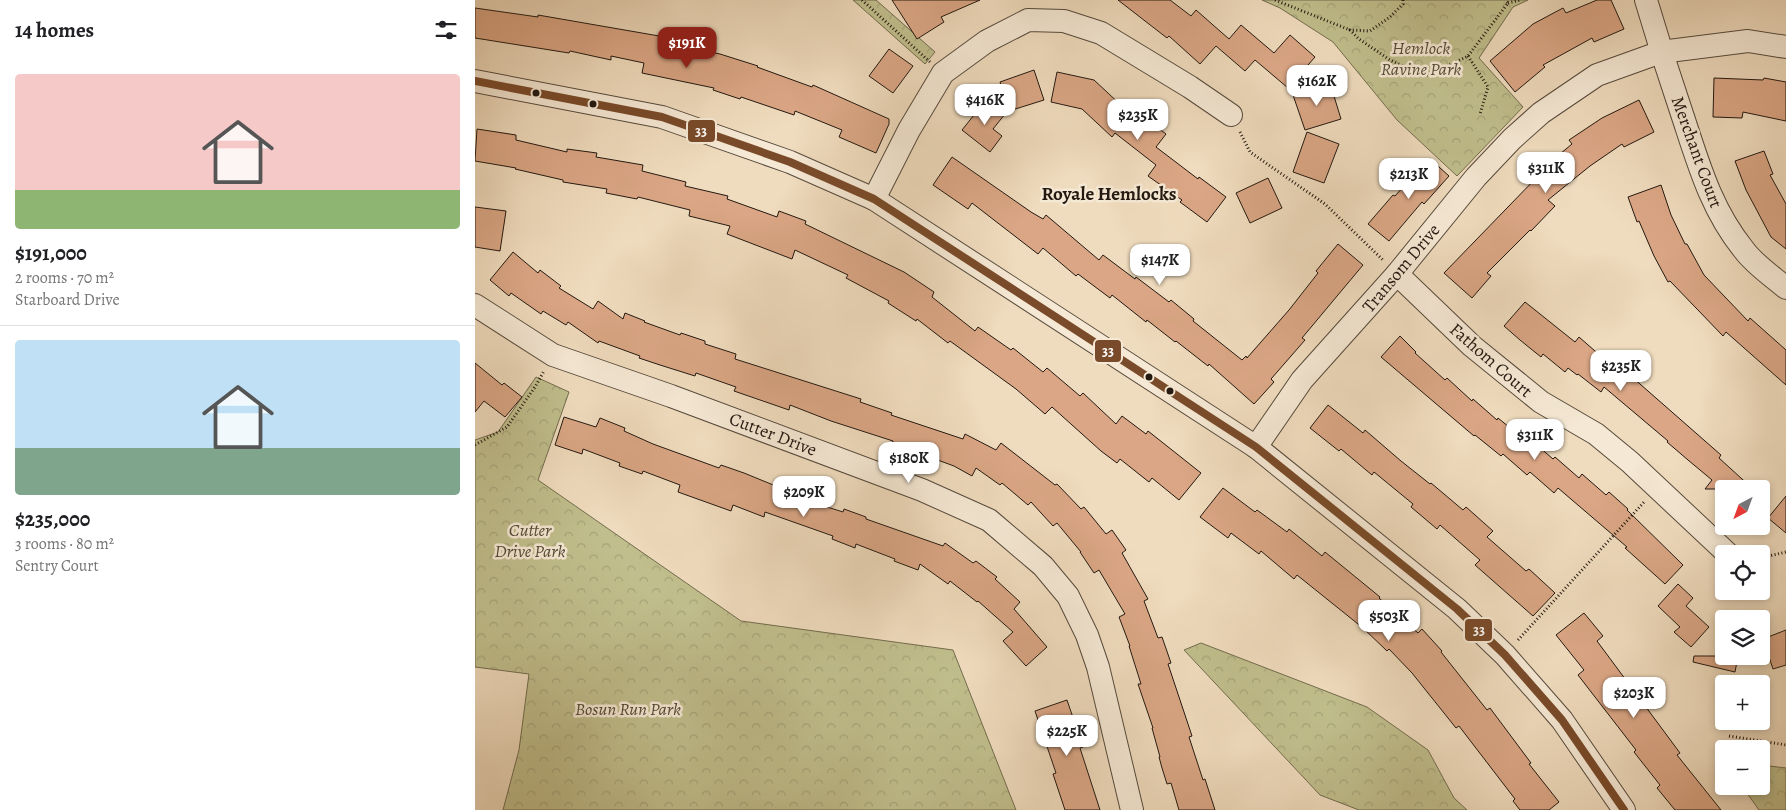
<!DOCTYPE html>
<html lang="en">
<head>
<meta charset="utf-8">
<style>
	body { margin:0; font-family:Alegreya,serif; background:#f6f6f6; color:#202124; height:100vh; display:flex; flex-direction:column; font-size:19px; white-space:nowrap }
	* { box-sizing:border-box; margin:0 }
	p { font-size:16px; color:#757577 }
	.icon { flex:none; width:28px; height:28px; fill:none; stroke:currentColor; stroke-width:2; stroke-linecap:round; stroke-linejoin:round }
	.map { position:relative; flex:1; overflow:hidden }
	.side { display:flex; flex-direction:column; background:#fff; width:475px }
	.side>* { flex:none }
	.needle { width:32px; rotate:221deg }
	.fabs { position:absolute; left:1240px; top:480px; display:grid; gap:10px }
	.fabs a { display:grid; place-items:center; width:55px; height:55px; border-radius:5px; background:#fff; box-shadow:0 2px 8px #0003; font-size:25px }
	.price { position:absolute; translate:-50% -42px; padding:0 11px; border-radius:10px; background:#fff; color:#222; font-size:16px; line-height:32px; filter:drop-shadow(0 1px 2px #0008) }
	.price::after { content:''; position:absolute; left:50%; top:30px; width:15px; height:11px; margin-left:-8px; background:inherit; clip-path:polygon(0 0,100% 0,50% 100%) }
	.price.current { background:#8f2418; color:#fff }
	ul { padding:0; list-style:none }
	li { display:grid; align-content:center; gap:10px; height:265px; padding:0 15px }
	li+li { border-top:1px solid #e0e0e0 }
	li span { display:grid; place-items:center; height:155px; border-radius:5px; color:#555 }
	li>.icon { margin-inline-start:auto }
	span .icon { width:90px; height:90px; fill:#fffc; stroke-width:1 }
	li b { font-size:21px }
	h2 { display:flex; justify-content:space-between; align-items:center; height:60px; padding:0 15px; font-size:21px }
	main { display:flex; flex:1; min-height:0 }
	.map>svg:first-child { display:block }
	.forest { fill:url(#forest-crowns); stroke:#726c4e }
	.building { fill:#daa685; stroke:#231911 }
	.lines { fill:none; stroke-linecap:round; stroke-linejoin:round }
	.minor-casing { stroke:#564a3c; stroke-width:24 }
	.path { stroke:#231911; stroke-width:3; stroke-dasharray:1 2.5; stroke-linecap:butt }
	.minor { stroke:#f5e8d4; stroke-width:22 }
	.bus-1-casing { stroke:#f5e8d4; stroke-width:11 }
	.bus-1 { stroke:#7a4b2a; stroke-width:8 }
	.bus-dot { fill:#231911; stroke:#f5e8d4; stroke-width:2 }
	.labels { text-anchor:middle; stroke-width:5; stroke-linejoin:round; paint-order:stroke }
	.park-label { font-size:18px; font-style:italic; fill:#524b36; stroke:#f5e8d4 }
	.street-label { font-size:18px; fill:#231911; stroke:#f5e8d4 }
	.neighbourhood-label { font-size:19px; font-weight:bold; fill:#231911; stroke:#f5e8d4 }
	.line-badge { stroke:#f5e8d4; stroke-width:2 }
	.badge-label { font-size:14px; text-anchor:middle; font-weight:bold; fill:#fff }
</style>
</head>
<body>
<main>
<section class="side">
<h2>14 homes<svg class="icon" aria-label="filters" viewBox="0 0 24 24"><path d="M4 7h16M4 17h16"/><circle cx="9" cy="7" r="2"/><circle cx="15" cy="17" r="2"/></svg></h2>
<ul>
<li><span style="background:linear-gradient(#f6c9c9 75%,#8fb573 0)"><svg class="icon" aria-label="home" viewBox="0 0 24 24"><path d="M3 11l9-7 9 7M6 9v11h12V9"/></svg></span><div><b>$191,000</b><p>2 rooms · 70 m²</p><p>Starboard Drive</p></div></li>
<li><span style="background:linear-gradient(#bfe0f5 70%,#7fa58c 0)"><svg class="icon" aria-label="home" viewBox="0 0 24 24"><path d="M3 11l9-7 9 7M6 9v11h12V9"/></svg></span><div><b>$235,000</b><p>3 rooms · 80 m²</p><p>Sentry Court</p></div></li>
</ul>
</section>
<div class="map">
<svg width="1311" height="810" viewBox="0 0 1311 810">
	<defs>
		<pattern id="forest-crowns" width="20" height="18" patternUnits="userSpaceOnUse" patternTransform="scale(1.25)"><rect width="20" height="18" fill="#c0be8c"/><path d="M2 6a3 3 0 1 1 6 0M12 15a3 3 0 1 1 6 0" fill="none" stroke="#a5a378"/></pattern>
	</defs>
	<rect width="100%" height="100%" fill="#efdbbd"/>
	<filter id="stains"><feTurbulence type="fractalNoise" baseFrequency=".004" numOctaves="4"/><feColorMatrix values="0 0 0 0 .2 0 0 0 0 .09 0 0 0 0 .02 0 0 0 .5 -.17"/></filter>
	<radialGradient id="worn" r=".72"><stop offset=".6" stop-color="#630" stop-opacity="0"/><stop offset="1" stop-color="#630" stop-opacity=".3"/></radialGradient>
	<!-- forest -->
	<g class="forest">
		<polygon points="378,0 401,0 460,52 450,64"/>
		<polygon points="787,0 1053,0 1038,7 1004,58 1048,107 982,176 922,120 858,42 805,8"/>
		<polygon points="61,377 94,392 63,480 266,621 478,650 541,810 28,810 44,750 54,674 0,667 0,440 23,432"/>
		<polygon points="726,643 892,707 953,750 979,798 992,810 884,810 845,795 709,650"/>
		<polygon points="1286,765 1311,768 1311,810 1284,810 1267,786 1286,786"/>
	</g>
	<!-- building -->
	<g class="building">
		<polygon points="417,0 505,0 466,17 469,22 442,39"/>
		<polygon points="643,0 695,0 716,16 721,10 754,39 766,25 799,53 815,35 840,57 813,88 780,60 770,71 741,46 725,64 694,36 692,38"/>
		<polygon points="1122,0 1136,0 1149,29 1119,42 1117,38 1068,65 1070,67 1040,92 1015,61 1058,24 1088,8 1091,13"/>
		<polygon points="0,8 63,17 63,15 190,37 189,42 245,54 283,66 282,67 337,87 338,85 414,119 414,124 401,153 364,137 367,130 320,111 319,115 266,97 265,99 238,90 239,88 167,73 169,63 136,56 136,60 95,51 94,53 0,38"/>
		<polygon points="414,49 438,66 418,93 394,76"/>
		<polygon points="559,70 569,100 534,111 525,82"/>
		<polygon points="582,72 619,80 663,121 667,116 691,134 681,147 723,179 724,177 751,197 732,222 705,202 707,200 673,176 681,165 640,133 637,137 607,109 576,102"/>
		<polygon points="1239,78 1288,80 1289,78 1311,82 1311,121 1268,112 1267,118 1238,117"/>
		<polygon points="855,83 866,119 830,130 818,95"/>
		<polygon points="511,100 530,114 518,129 527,136 515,152 487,130"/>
		<polygon points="1164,100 1179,132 1149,147 1147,144 1115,166 1073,200 1080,206 1056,231 1055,230 1012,273 1016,276 997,298 969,273 1064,175 1062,173 1097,144 1094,140 1127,118"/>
		<polygon points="2,129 41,135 41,140 92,152 92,149 122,153 121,157 168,165 167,171 211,182 210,186 253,196 252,199 302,217 304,211 331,221 330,224 429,272 459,292 457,297 500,331 503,327 536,350 538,348 568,372 572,368 605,396 608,393 641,424 647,416 671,434 673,431 726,473 704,500 677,478 674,482 645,459 642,463 626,451 577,407 570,414 541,389 475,341 473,343 442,319 441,321 413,303 414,301 371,278 373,275 320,250 317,259 252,234 255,226 214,216 215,210 163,197 162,199 131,193 132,189 88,182 88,180 40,169 41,168 0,161"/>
		<polygon points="832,132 864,144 849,183 818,172"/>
		<polygon points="1289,151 1298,174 1295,175 1311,204 1311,249 1296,237 1271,190 1260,161"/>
		<polygon points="477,157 556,212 568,219 571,215 624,260 628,255 660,279 661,277 694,302 696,300 719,319 718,321 767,360 771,356 772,358 814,310 843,273 841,271 863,244 888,265 827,338 830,340 796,379 799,382 779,404 734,364 733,366 701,341 700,342 672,320 671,322 637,295 635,298 603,274 601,276 568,248 563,254 497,203 493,209 458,185"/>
		<polygon points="954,158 974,176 949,204 947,202 914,241 893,224 918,195 920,196"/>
		<polygon points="793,178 807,208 775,223 761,193"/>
		<polygon points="1186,185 1196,215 1210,244 1212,244 1229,275 1273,321 1275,318 1311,350 1311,385 1251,332 1248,336 1195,281 1193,282 1179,256 1164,221 1162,222 1153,197"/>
		<polygon points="0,207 31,211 25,251 0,247"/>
		<polygon points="38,252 63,273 65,270 86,286 84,288 118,309 123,301 148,319 150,313 170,321 169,322 205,335 206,333 230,341 230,344 261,354 260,359 386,399 385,402 417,413 416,415 488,439 490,434 521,450 526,443 580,485 582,484 606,509 609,507 631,534 637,530 651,550 647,553 673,599 669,601 683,638 687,637 696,663 693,664 717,736 714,737 728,780 730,779 740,810 704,810 696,783 692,784 687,768 684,757 685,757 677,728 678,728 663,684 666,684 654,646 655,646 644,617 650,614 624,570 619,573 605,552 606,552 582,523 578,526 556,502 553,505 527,483 525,485 501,468 497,476 479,466 438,451 437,454 416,447 418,441 356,421 315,405 314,410 259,391 261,387 221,373 220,376 185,365 164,358 165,356 124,341 123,343 93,322 91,325 68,311 66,314 36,293 34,296 15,280"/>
		<polygon points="1050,302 1100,342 1104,337 1128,358 1130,356 1157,378 1157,377 1246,455 1244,458 1278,489 1230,489 1237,480 1213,460 1192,442 1193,441 1129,387 1126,392 1103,374 1102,375 1093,368 1090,372 1068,354 1066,357 1045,340 1029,326"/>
		<polygon points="925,336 941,352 940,353 970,380 972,378 997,401 998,399 1022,420 1023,418 1051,441 1054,438 1078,459 1080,457 1104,478 1107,474 1131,495 1134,492 1153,509 1152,510 1208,565 1190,584 1150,548 1152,547 1083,488 1079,493 1055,472 1052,475 1028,454 1026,456 1000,435 999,436 906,357"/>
		<polygon points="0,363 27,385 29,383 47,397 30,417 9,401 0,412"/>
		<polygon points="853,405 888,433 890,430 926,461 955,484 956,483 988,510 991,507 1018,531 1012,537 1051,571 1054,569 1080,593 1058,616 1000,565 1005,560 965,525 962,529 936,507 938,504 899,472 897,475 866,449 864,451 835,428"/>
		<polygon points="89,417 121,427 125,418 150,428 149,431 178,444 244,468 246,465 269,473 330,498 330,500 368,512 369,509 391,517 391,519 468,546 470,543 498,563 501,561 522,577 520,579 545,602 539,609 572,647 551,666 528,641 538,632 503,601 502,602 475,581 473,584 445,564 443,570 419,561 420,559 381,544 380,548 357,539 358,536 290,512 289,517 258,505 256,511 203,492 205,485 168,471 167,474 144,466 145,463 108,449 107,454 80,445"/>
		<polygon points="748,488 780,512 782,510 812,532 814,529 847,556 850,552 905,597 904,598 943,633 947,629 967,651 966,652 1012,710 1015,708 1056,763 1054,764 1084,802 1074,810 1045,810 1038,801 1040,799 984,726 981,728 937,673 914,649 912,651 888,628 822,575 819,579 786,551 784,554 756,533 753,538 725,517"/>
		<polygon points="1311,496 1311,533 1293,518"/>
		<polygon points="1203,584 1218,598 1211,606 1234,627 1216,647 1199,632 1205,627 1183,606"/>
		<polygon points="1109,613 1128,636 1122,641 1205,753 1202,755 1246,810 1200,810 1182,788 1185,785 1159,752 1161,750 1103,675 1109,670 1081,635"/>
		<polygon points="1311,630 1311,665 1298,669 1288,639"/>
		<polygon points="1219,656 1263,656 1260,672 1218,662"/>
		<polygon points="592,700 608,747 605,748 625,810 590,810 578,774 581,773 560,711"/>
	</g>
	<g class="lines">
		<defs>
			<g id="minor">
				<path d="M1171,0C1183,41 1196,82 1210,123C1225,169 1238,212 1269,250C1280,265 1297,276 1311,288"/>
				<polyline points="0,81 187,117 315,162 399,199 781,447 982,609 1030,655 1087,720 1149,810"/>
				<polyline points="399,199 434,130 468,73 512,41 553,20 589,21 626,33 715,87 756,115"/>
				<polyline points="922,274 997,346 1066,402 1121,434 1155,462 1253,554"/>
				<polyline points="0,305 78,355 196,396 447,490 514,520 568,566 593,596 612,635 623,667 657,810"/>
				<polyline points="781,447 827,380 922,274 1001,177 1037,139 1066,113 1122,75 1186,52 1273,41 1311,47"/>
			</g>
		</defs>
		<!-- minor casing -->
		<use href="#minor" class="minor-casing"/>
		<!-- path -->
		<g class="path">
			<polyline points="387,0 455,62"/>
			<polyline points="800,0 875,30"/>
			<polyline points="928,0 928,4 915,17 895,31 875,30 884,39 915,60 943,73 954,75 993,56 1033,3 1030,0"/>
			<polyline points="1033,3 1045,0"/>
			<polyline points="993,56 1013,87 1005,114"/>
			<polyline points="765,132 775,152 850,204 909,261"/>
			<polyline points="0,445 32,427 60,387 69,371"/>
			<polyline points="1286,558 1311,552"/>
			<polyline points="1043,640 1170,501"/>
			<polyline points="1254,736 1311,745"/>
		</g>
		<!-- minor -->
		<use href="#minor" class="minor"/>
		<defs>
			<polyline id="bus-1" points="0,81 187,117 315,162 399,199 781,447 982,609 1030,655 1087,720 1149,810"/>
		</defs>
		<!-- bus-1 casing -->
		<use href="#bus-1" class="bus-1-casing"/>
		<!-- bus-1 -->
		<use href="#bus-1" class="bus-1"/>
	</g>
	<!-- markers -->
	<g class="bus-dot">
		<circle cx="61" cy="93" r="4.5"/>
		<circle cx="118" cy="104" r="4.5"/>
		<circle cx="674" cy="377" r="4.5"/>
		<circle cx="695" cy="391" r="4.5"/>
	</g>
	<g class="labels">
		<!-- park labels -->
		<g class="park-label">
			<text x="946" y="54">Hemlock<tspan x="946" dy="21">Ravine Park</tspan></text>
			<text x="55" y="536">Cutter<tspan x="55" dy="21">Drive Park</tspan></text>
			<text x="153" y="715">Bosun Run Park</text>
		</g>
		<!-- street labels -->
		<g class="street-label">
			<text transform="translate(1222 152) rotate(70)" y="6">Merchant Court</text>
			<text transform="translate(926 268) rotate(-50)" y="6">Transom Drive</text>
			<text transform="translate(1016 360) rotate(41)" y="6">Fathom Court</text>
			<text transform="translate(298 434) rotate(21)" y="6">Cutter Drive</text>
		</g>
		<!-- neighbourhood labels -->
		<g class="neighbourhood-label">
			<text x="634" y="200">Royale Hemlocks</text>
		</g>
	</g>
	<g class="line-badge">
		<rect x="212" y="119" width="29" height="24" rx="5" fill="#7a4b2a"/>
		<rect x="619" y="339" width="28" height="24" rx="5" fill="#7a4b2a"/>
		<rect x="989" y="618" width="29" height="24" rx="5" fill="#7a4b2a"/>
	</g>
	<g class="badge-label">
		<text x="226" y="136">33</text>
		<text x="633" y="356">33</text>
		<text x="1004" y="635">33</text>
	</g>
	<rect width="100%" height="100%" filter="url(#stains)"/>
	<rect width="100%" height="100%" fill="url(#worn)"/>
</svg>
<div class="fabs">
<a><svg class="needle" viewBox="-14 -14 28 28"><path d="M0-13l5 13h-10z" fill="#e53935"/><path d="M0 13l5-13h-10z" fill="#757577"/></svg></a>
<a><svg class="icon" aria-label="locate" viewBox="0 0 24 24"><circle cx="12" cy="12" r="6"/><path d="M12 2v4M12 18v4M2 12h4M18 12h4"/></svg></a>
<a><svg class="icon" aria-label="layers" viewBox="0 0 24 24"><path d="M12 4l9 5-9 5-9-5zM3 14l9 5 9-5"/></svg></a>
<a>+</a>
<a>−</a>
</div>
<b class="price current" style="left:212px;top:69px">$191K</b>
<b class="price" style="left:842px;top:107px">$162K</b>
<b class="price" style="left:510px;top:126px">$416K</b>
<b class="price" style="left:663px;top:141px">$235K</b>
<b class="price" style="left:1071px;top:194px">$311K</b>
<b class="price" style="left:934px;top:200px">$213K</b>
<b class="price" style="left:685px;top:286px">$147K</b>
<b class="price" style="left:1146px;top:392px">$235K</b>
<b class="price" style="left:1060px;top:461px">$311K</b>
<b class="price" style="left:434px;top:484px">$180K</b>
<b class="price" style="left:329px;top:518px">$209K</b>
<b class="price" style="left:914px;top:642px">$503K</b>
<b class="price" style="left:1159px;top:719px">$203K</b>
<b class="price" style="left:592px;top:757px">$225K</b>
</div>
</main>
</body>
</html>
